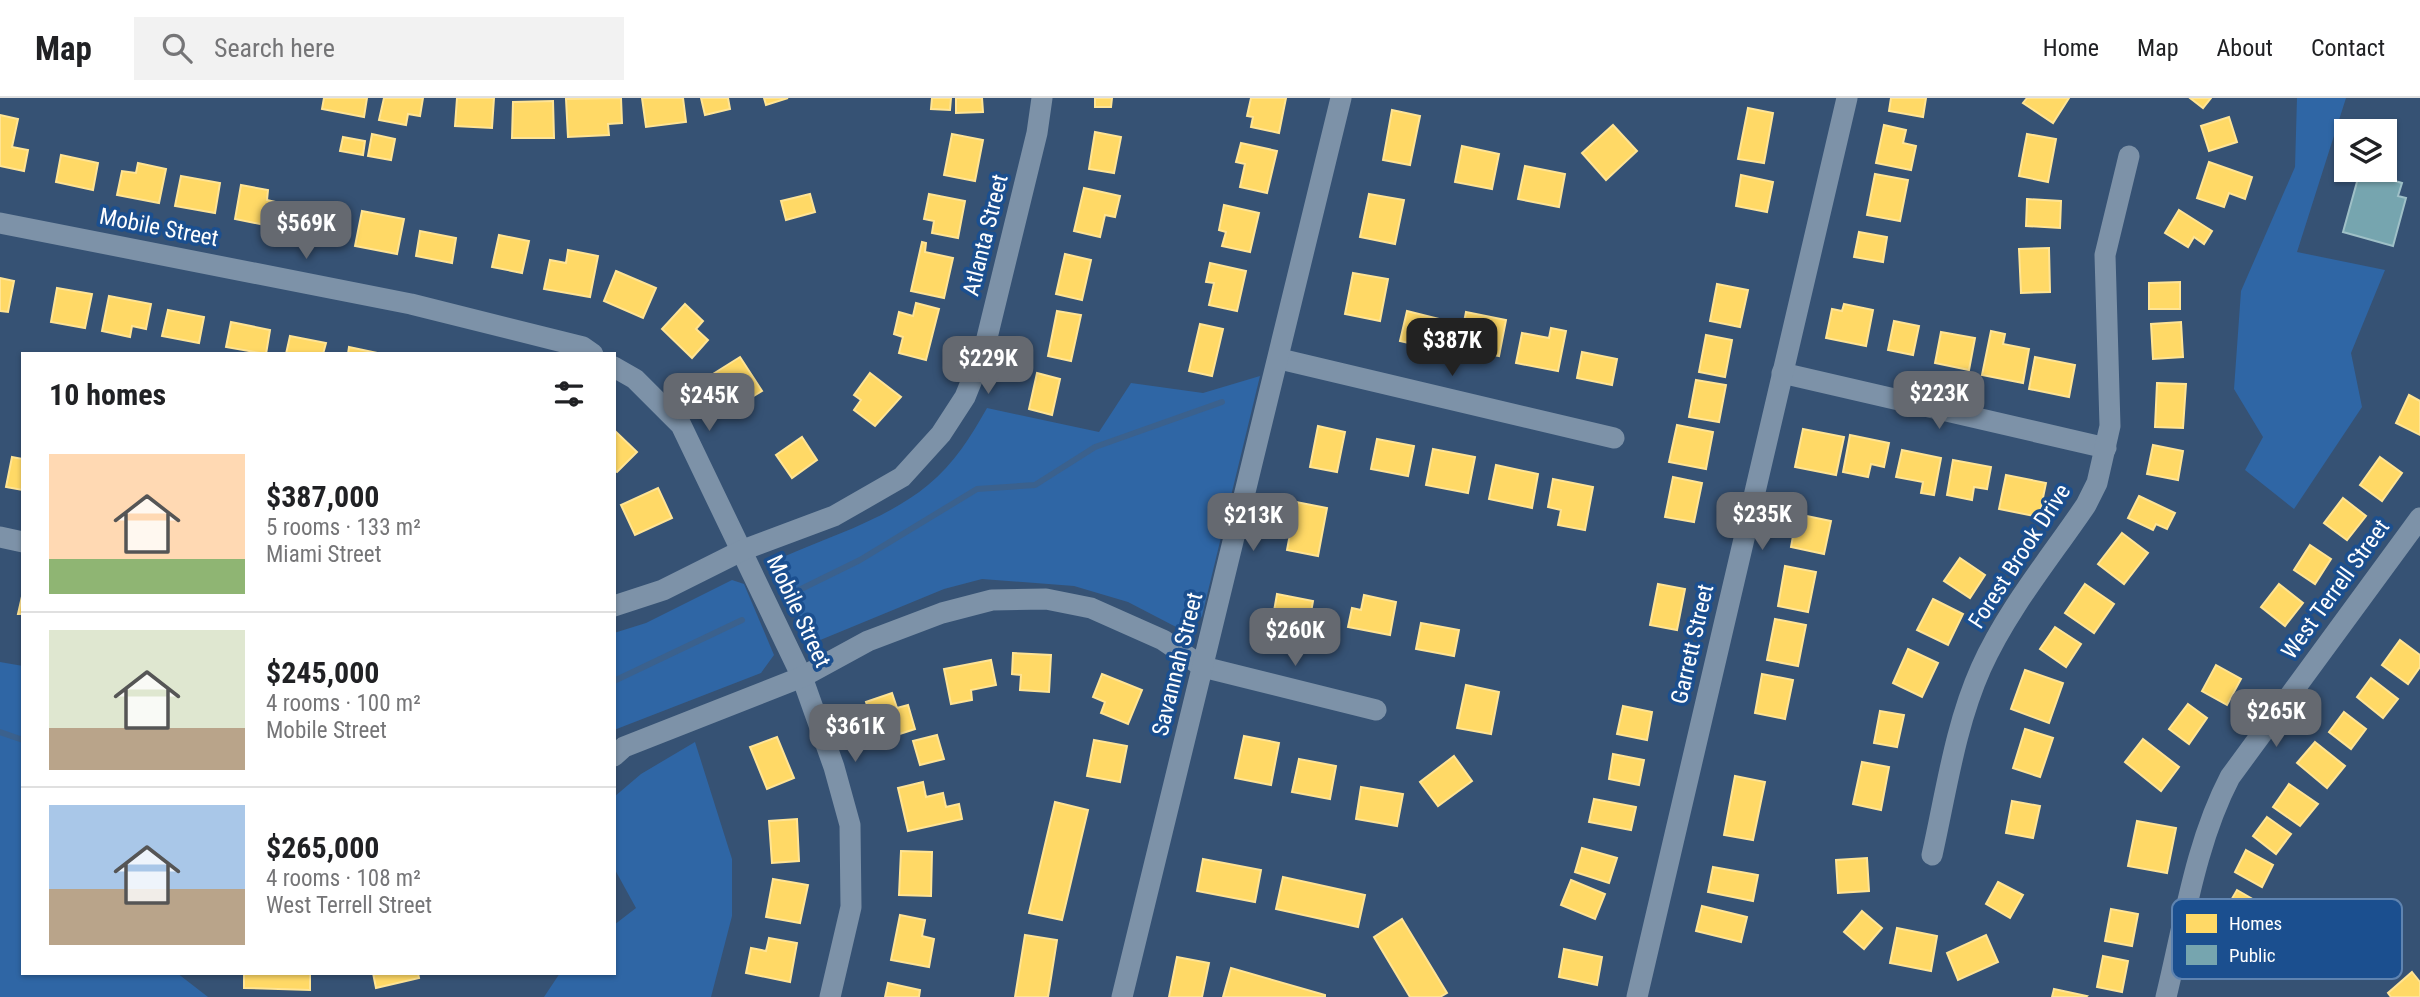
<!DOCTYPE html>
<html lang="en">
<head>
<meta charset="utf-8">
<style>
	body { margin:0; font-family:"Roboto Condensed",sans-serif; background:#f2f2f2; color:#202124; height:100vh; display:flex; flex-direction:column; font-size:26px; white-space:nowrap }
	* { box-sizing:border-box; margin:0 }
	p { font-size:23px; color:#757577 }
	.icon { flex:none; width:38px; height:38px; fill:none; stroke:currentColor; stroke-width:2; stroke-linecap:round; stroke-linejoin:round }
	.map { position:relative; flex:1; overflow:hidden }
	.drawer { position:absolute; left:21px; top:254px; width:595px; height:623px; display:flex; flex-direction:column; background:#fff; border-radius:0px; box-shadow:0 2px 5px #0004 }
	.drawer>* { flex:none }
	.buttons { position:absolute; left:2334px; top:21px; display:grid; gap:14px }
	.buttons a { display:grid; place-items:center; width:63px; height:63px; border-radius:0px; background:#fff; box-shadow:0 2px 5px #0004; font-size:35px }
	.price { position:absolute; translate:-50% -60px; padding:0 16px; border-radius:14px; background:#656970; color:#fff; font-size:23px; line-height:46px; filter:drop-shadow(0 2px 4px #0008) }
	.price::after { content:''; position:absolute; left:50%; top:42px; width:21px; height:16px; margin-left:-10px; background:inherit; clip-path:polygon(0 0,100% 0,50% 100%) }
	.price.on { background:#222; color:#fff }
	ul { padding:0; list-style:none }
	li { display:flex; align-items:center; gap:21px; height:175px; padding:0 28px }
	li+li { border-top:2px solid #e0e0e0 }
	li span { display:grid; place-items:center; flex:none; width:196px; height:140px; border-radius:0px; color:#555 }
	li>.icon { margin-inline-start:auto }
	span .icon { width:84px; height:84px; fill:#fffc; stroke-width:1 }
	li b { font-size:30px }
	h2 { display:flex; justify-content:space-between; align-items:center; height:84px; padding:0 28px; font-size:30px }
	header { display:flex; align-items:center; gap:42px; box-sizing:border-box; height:98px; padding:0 35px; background:#fff; border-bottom:2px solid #e0e0e0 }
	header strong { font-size:33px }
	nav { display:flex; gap:38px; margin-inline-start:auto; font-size:24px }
	.search { width:490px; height:63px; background:#f2f2f2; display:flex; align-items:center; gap:18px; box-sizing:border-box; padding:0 24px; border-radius:0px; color:#757577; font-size:26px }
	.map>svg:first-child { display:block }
	.green { fill:#2f66a5 }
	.homes { fill:#ffd966; stroke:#ffe494; stroke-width:2 }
	.public { fill:#76a5af; stroke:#9fc0c7; stroke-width:2 }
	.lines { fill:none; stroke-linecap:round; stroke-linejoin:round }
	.stream { stroke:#3b618d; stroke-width:6 }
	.minor { stroke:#7d92a8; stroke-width:21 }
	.labels { text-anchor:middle; stroke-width:7; stroke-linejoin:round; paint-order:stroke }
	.street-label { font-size:23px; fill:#fff; stroke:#1b4f8f }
	.key { fill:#1b4f8f; stroke:#5f84b1; stroke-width:2 }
	.key-label { font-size:19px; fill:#fff }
</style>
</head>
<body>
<header>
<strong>Map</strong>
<div class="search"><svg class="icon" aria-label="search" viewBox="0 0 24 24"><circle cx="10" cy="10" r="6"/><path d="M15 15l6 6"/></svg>Search here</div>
<nav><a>Home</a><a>Map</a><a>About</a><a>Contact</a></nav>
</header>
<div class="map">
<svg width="2420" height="899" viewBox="0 0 2420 899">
	<rect width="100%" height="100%" fill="#365274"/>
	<!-- green -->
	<g class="green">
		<polygon points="2297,0 2346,0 2297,154 2385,172 2351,255 2362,309 2294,411 2245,372 2263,339 2234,291 2241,193 2295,69"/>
		<path d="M1260,278L1202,518L1194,528L1180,531L1128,504L1074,488L982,481L944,491L813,545L777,473L783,459C831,438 887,421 928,387C954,366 971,338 987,310L1099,334L1131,285L1203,295Z"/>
		<polygon points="732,482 744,486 774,557 761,575 614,632 614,535 646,525"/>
		<polygon points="0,564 23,568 23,875 177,875 208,899 0,899"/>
		<polygon points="695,644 732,761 732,818 711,899 544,899 560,875 614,875 614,827 636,810 614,770 614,699 641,676"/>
	</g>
	<!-- homes -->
	<g class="homes">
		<polygon points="324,0 367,0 364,19 322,11"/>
		<polygon points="384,0 423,0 420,18 408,16 406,27 379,22"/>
		<polygon points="457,0 494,0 492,30 455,28"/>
		<polygon points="621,0 622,25 608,26 609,37 568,39 566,1"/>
		<polygon points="642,0 683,0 686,24 646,29"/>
		<polygon points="701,0 728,0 730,11 705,17"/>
		<polygon points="764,0 788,0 766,7"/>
		<polygon points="932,0 951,0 950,12 931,11"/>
		<polygon points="956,0 982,0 983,14 956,15"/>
		<polygon points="1095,0 1112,0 1111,9 1095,9"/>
		<polygon points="1251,0 1286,0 1279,35 1251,29 1253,19 1247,18"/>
		<polygon points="1891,0 1926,0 1923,19 1889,13"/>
		<polygon points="2027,0 2069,0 2053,25 2023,5"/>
		<polygon points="2190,0 2211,0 2203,10"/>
		<polygon points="553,3 554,40 512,40 513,4"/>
		<polygon points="1748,10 1773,15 1764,65 1738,61"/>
		<polygon points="1392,12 1420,18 1410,67 1383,62"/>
		<polygon points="0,17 18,21 12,49 28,52 24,73 0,68"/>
		<polygon points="2229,19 2237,44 2209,53 2201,28"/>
		<polygon points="1613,27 1637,53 1606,82 1582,55"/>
		<polygon points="1884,27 1906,32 1903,45 1916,48 1911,72 1876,65"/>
		<polygon points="1095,34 1121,39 1114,75 1089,71"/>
		<polygon points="372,36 395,41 391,62 368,58"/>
		<polygon points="952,36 983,42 975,83 944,77"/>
		<polygon points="2027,36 2056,41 2048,84 2019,78"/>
		<polygon points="343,39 365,43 363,57 340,53"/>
		<polygon points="1241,45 1277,53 1267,95 1240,89 1245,66 1236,64"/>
		<polygon points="1462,48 1499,56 1492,91 1455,84"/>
		<polygon points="61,57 98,65 93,92 56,84"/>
		<polygon points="2209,64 2252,79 2245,101 2229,95 2224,109 2197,100"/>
		<polygon points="138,65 166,71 159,105 117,97 122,73 136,75"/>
		<polygon points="1525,68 1565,76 1559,109 1518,101"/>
		<polygon points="1875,76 1908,82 1900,123 1867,117"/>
		<polygon points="1741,77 1773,84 1767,114 1736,108"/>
		<polygon points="181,78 220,85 215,115 175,108"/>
		<polygon points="241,87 268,92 267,102 280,105 275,129 235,121"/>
		<polygon points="1084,90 1120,98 1115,119 1105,117 1100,139 1074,133"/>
		<polygon points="810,96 815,114 786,122 781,103"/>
		<polygon points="929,96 965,103 958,140 932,135 934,123 924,121"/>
		<polygon points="1369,96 1404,102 1395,146 1360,139"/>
		<polygon points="2027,101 2061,103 2060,130 2026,128"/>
		<polygon points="1224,107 1259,115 1250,154 1222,148 1226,134 1219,132"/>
		<polygon points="318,109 345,114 339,145 297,136 302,111 317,114"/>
		<polygon points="2179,112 2212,133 2204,146 2194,139 2188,149 2165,135"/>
		<polygon points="362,113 404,121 397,156 355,148"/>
		<polygon points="420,133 456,140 452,165 416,158"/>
		<polygon points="1859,134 1887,139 1883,164 1854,159"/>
		<polygon points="499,137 529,143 522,175 492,169"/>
		<polygon points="922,144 926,145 925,154 953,160 944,200 911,193"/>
		<polygon points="2049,150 2050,194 2021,195 2019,151"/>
		<polygon points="568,152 598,158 590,199 544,191 550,162 566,165"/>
		<polygon points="1065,156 1091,162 1082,202 1056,196"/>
		<polygon points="1210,165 1246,173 1237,213 1209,207 1214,185 1206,184"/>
		<polygon points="616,173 656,190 643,220 604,203"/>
		<polygon points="1353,175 1388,181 1380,223 1345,216"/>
		<polygon points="0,180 14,183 8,214 0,213"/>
		<polygon points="2180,184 2180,211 2149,211 2149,185"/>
		<polygon points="1717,186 1748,192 1740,229 1710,223"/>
		<polygon points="57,190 92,196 85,230 51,224"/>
		<polygon points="109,198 151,206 146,231 132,228 130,239 102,233"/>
		<polygon points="916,205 939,211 926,262 899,255 903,239 894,236 899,214 913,218"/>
		<polygon points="685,206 703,223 696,231 708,242 692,260 662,231"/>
		<polygon points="1844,206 1873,212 1866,248 1826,240 1832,211 1842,213"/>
		<polygon points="168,212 204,219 199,245 162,238"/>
		<polygon points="1057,213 1081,217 1071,263 1048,258"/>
		<polygon points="1407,213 1443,222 1435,251 1400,243"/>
		<polygon points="1466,214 1506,222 1499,258 1459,250"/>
		<polygon points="1894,223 1919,228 1913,257 1888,252"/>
		<polygon points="231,224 270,232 266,256 226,249"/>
		<polygon points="2181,224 2183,259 2153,261 2151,226"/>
		<polygon points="1200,226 1223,231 1212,278 1189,273"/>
		<polygon points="1551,230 1566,233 1558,273 1516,265 1522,235 1549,240"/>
		<polygon points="1991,233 2005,236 2003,246 2029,251 2023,285 1982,277"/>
		<polygon points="1941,234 1975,240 1969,272 1935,265"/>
		<polygon points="1706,237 1732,242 1725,279 1699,274"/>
		<polygon points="290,238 326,245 323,256 286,256"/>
		<polygon points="349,249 382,256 348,256"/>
		<polygon points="1582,254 1617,261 1612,287 1577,280"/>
		<polygon points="740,259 762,293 734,310 713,276"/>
		<polygon points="2035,259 2075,267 2069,299 2029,291"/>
		<polygon points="870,275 901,299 875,328 854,312 861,302 854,297"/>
		<polygon points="1037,275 1060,281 1052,317 1029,311"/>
		<polygon points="1696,282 1726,287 1719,324 1689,319"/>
		<polygon points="2157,285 2186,286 2183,330 2155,329"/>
		<polygon points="2409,297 2420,303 2420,337 2396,325"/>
		<polygon points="1677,327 1713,334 1706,371 1669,364"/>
		<polygon points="1318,328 1345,334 1337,374 1310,369"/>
		<polygon points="1803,331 1844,339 1836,377 1795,369"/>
		<polygon points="614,332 637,354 617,374 614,372"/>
		<polygon points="1850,337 1889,345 1884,369 1871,366 1868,379 1843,374"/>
		<polygon points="802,339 817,362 792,380 776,357"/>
		<polygon points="1377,341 1414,348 1408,378 1371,371"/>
		<polygon points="2153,347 2183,353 2178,382 2147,376"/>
		<polygon points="1433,351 1475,359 1468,395 1426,387"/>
		<polygon points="1902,352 1941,360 1934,397 1921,395 1923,384 1896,379"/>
		<polygon points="12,359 23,361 23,392 6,389"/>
		<polygon points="2380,359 2402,375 2382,403 2360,387"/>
		<polygon points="1953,362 1991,369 1987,391 1974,389 1972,402 1947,397"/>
		<polygon points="1496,367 1538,376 1532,410 1489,401"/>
		<polygon points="2006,377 2046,385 2039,419 1999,411"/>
		<polygon points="1673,379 1702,385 1694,424 1665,419"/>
		<polygon points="1553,381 1593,389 1585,432 1558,427 1561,412 1548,409"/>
		<polygon points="658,390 672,420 635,437 621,407"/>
		<polygon points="2139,398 2175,415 2167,431 2156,426 2153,432 2128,420"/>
		<polygon points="2343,400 2366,418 2347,442 2324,425"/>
		<polygon points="1296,404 1327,410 1318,458 1287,452"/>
		<polygon points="1797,416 1831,423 1824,456 1791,449"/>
		<polygon points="2122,435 2148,455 2124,486 2098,466"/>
		<polygon points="2310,447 2331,461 2315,486 2294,472"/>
		<polygon points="1960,460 1985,477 1970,500 1944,483"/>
		<polygon points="1785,468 1816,474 1808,514 1778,508"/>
		<polygon points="1658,486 1685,491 1677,532 1650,527"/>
		<polygon points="2085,486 2114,506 2094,535 2065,515"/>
		<polygon points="2279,486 2303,505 2285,528 2261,509"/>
		<polygon points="23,494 23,516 18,516"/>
		<polygon points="1277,496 1313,503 1306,543 1270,536"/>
		<polygon points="1364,497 1396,504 1390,537 1348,529 1352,510 1361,512"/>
		<polygon points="1933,501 1963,516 1948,547 1917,532"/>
		<polygon points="1775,521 1806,527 1798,568 1767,562"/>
		<polygon points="1421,525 1459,532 1454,558 1416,551"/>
		<polygon points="2055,529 2081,546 2066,569 2040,551"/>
		<polygon points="2400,542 2420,557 2420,569 2408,586 2382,567"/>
		<polygon points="1908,551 1938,565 1922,599 1893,585"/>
		<polygon points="1013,555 1051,557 1049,594 1020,592 1021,577 1012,576"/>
		<polygon points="991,562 996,587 971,592 972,602 951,606 944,571"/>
		<polygon points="2216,567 2241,581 2227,607 2202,593"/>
		<polygon points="2025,572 2063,585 2049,625 2011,611"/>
		<polygon points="1102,576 1142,592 1128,626 1101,615 1105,604 1093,599"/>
		<polygon points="1762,576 1793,582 1785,621 1755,615"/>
		<polygon points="2371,580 2398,601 2383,620 2357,599"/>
		<polygon points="1466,587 1499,594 1491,636 1457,630"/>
		<polygon points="892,595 897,610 908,607 915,631 878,643 866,604"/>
		<polygon points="2188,606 2207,620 2189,646 2169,631"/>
		<polygon points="1623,608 1652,614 1647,642 1617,636"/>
		<polygon points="1880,613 1904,617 1897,649 1874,645"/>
		<polygon points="2344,614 2366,631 2351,651 2329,634"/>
		<polygon points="2025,631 2053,640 2040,679 2013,670"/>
		<polygon points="937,637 944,661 920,667 913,643"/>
		<polygon points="1244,638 1279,645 1271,687 1235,680"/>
		<polygon points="777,639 794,680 767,691 750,649"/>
		<polygon points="2143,641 2179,669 2161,693 2125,664"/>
		<polygon points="1094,642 1127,648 1120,684 1087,678"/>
		<polygon points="2315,644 2345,668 2327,690 2297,665"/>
		<polygon points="1613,656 1644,662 1639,687 1609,681"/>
		<polygon points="1454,658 1472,683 1438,708 1420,684"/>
		<polygon points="1299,661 1336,668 1330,701 1292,694"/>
		<polygon points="1862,664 1889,669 1881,712 1853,706"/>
		<polygon points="1735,678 1765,684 1753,742 1724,737"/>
		<polygon points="923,684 926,699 943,695 946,709 959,706 962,721 908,733 898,690"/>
		<polygon points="2289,686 2318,706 2300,728 2273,709"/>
		<polygon points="1361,689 1403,696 1397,728 1356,721"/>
		<polygon points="1594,701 1636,709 1631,732 1589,724"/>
		<polygon points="2012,703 2040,708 2033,740 2006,735"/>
		<polygon points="1055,704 1088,712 1062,822 1029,815"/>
		<polygon points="2267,719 2291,736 2276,756 2253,738"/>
		<polygon points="797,721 799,763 772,765 769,723"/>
		<polygon points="2137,723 2176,730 2167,775 2128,768"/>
		<polygon points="1582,750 1617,760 1609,785 1575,774"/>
		<polygon points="2246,752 2273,767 2262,789 2235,774"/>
		<polygon points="901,753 932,754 931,798 899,797"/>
		<polygon points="1867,760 1869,793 1838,795 1836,762"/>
		<polygon points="1203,761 1261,772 1255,804 1197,793"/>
		<polygon points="1713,769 1758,777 1753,803 1708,794"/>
		<polygon points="1283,779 1365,797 1358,829 1276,811"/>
		<polygon points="773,781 808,787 800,825 766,819"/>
		<polygon points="1571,782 1605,796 1595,821 1561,807"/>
		<polygon points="1998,784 2023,797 2010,820 1986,806"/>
		<polygon points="2237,792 2261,806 2248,830 2223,816"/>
		<polygon points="1702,808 1747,819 1741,844 1696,833"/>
		<polygon points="2111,811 2138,816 2132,848 2105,843"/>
		<polygon points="1862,813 1882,830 1864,851 1844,834"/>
		<polygon points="900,817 925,822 922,838 934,841 929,869 891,862"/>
		<polygon points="1402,821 1447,895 1440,899 1410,899 1374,839"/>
		<polygon points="1897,830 1937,838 1931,873 1890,865"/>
		<polygon points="1025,837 1057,842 1048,899 1015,899"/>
		<polygon points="1986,837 1998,864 1958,882 1947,855"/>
		<polygon points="769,840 797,845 790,884 746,875 751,850 766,853"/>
		<polygon points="1564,851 1602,859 1597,887 1559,879"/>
		<polygon points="2103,858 2128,863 2122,894 2097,889"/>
		<polygon points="1177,859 1209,865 1202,899 1169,899"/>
		<polygon points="1231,870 1325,897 1325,899 1223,899"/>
		<polygon points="2412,874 2420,884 2420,899 2391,899 2388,895"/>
		<polygon points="244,875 310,875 310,892 244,890"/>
		<polygon points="373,875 418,875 419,880 376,890"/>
		<polygon points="888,885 920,892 919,899 885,899"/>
		<polygon points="2054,891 2087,898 2086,899 2052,899"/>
	</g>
	<!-- public -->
	<polygon class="public" points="2360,73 2402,85 2398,98 2406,100 2393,148 2343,134"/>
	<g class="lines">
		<!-- stream -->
		<g class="stream">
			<polyline points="799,492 860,462 977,391 1035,387 1095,349 1222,304"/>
			<polyline points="614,583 742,522"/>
			<polyline points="0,634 23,642"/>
		</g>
		<!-- minor -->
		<g class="minor">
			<polyline points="0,125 411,206 583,249 593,256"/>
			<polyline points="1280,261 1614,340"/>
			<polyline points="614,269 635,281 681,327 802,579 834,669 850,727 851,809 830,899"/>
			<polyline points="1782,275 2106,350"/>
			<polyline points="0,439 23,444"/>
			<polyline points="614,508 663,492 743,452 834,418 902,379 941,336 965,299 984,252 1037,35 1042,0"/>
			<polyline points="614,658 624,649 802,579 868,543 942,515 992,502 1046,501 1091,510 1163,542 1203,569 1376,612"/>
			<path d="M1932,757C1946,695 1955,628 1981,570C2007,512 2050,460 2086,407L2097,385L2110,328L2105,157L2129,58"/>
			<polyline points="1122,899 1341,0"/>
			<polyline points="1637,899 1847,0"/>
			<path d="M2166,899C2184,826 2195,746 2230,679L2420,420"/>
		</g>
	</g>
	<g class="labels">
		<!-- street labels -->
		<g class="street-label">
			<text transform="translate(159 129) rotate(11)" y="8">Mobile Street</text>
			<text transform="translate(985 137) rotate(-76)" y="8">Atlanta Street</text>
			<text transform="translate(2019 458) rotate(-57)" y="8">Forest Brook Drive</text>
			<text transform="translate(2335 491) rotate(-54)" y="8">West Terrell Street</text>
			<text transform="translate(799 513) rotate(65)" y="8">Mobile Street</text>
			<text transform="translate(1692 546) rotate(-77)" y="8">Garrett Street</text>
			<text transform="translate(1177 566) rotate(-76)" y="8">Savannah Street</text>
		</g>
	</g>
	<!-- legend -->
	<rect x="2172" y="801" width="230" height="80" rx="10" class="key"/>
	<rect x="2186" y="816" width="31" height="19" fill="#ffd966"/>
	<rect x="2186" y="847" width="31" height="20" fill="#76a5af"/>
	<g class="key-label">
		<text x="2229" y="832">Homes</text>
		<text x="2229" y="864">Public</text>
	</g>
</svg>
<div class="buttons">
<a><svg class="icon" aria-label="layers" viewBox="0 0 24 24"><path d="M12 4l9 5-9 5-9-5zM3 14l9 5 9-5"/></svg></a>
</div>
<b class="price" style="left:306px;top:163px">$569K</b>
<b class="price on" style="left:1452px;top:280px">$387K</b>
<b class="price" style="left:988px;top:298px">$229K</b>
<b class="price" style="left:1939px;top:333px">$223K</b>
<b class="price" style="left:709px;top:335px">$245K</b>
<b class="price" style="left:1762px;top:454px">$235K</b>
<b class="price" style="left:1253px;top:455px">$213K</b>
<b class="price" style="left:1295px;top:570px">$260K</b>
<b class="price" style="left:2276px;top:651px">$265K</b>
<b class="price" style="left:855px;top:666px">$361K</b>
<section class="drawer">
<h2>10 homes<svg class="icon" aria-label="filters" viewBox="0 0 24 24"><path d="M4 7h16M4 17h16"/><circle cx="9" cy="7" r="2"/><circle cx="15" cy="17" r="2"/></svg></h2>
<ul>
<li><span style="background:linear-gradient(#ffd9b3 75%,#8fb573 0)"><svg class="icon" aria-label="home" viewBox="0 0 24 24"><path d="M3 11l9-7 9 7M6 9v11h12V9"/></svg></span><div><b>$387,000</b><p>5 rooms · 133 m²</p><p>Miami Street</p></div></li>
<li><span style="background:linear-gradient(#dfe7d0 70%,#b9a48a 0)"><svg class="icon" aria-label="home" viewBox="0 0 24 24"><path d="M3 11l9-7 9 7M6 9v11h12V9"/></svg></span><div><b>$245,000</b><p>4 rooms · 100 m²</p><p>Mobile Street</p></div></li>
<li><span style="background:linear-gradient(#a9c7e8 60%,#b9a48a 0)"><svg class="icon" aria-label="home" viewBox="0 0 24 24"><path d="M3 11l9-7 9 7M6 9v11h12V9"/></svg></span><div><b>$265,000</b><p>4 rooms · 108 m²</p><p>West Terrell Street</p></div></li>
</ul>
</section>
</div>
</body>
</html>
